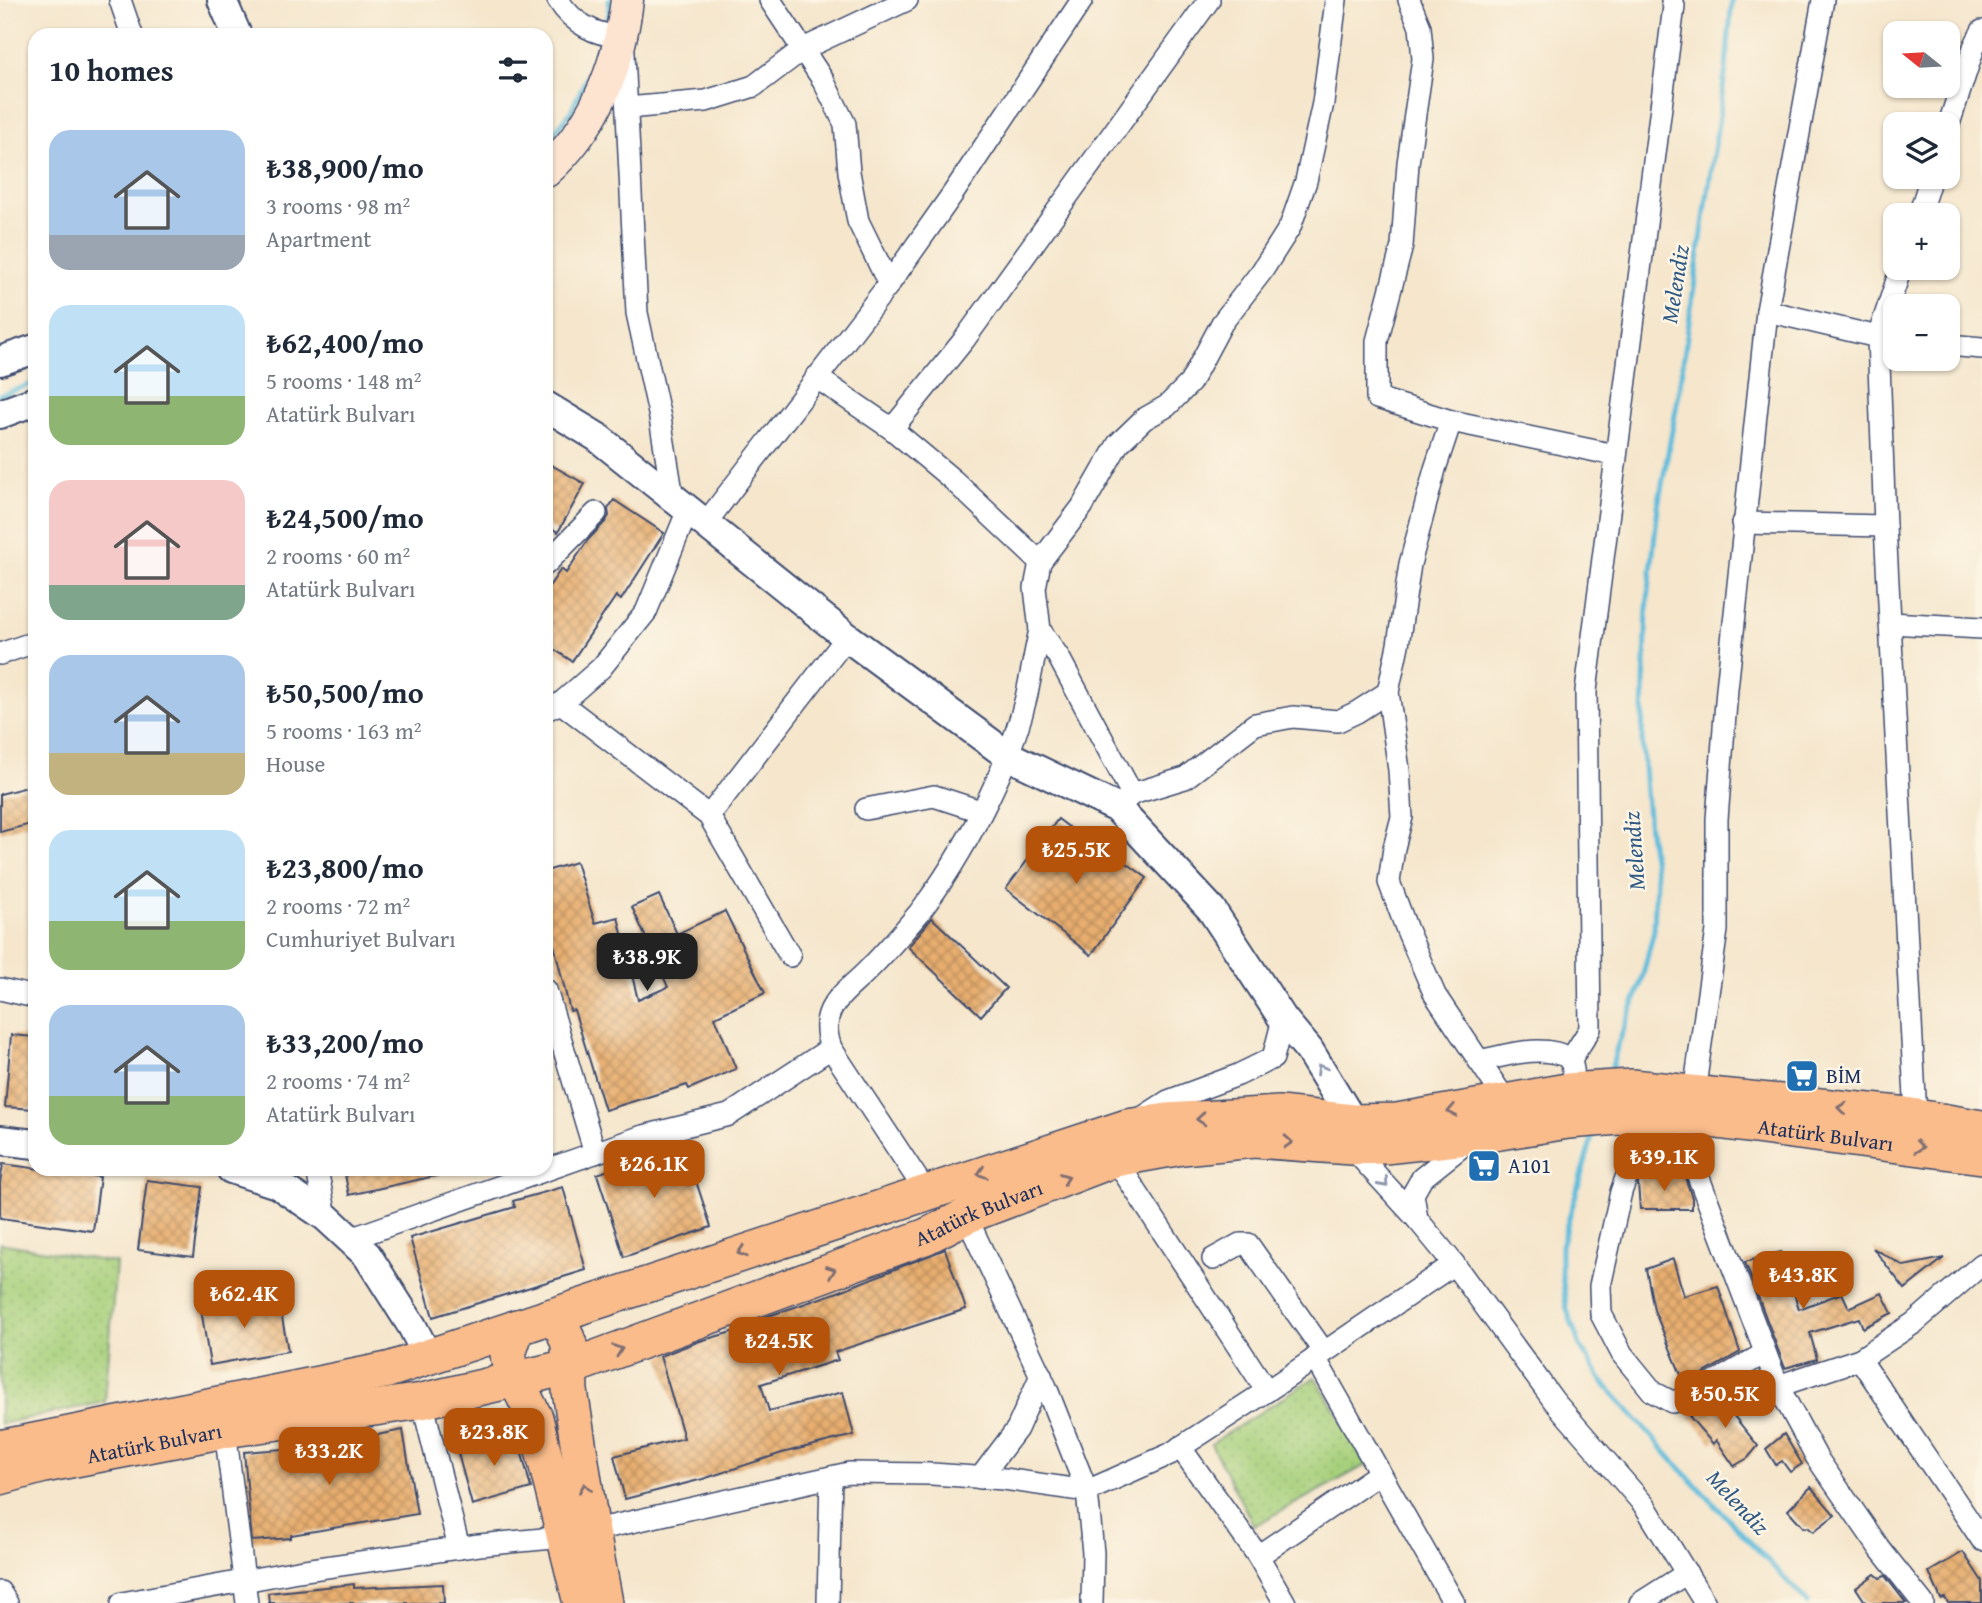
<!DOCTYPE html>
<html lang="en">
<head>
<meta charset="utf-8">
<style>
	body { margin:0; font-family:"Gentium Book Plus",serif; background:#f6f6f7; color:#1f2937; height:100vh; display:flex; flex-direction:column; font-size:26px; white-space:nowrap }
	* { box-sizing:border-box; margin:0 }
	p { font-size:23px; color:#747a83 }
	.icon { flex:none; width:38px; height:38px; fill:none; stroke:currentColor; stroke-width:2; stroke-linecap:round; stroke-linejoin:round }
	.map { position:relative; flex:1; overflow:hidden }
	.details { position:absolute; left:28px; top:28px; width:525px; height:1148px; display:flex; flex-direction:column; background:#fff; border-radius:21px; box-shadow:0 2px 5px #0004 }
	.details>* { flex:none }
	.needle { width:46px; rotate:288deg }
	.buttons { position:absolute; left:1883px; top:21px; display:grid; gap:14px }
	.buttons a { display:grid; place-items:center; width:77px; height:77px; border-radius:14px; background:#fff; box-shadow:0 2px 5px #0004; font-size:35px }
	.price { position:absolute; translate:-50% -60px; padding:0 16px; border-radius:14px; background:#b45309; color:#fff; font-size:23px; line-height:46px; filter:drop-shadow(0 2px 4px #0008) }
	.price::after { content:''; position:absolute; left:50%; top:42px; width:21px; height:16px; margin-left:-10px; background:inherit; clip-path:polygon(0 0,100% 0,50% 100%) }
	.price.selected { background:#222; color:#fff }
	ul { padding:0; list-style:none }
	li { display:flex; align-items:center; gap:21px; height:175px; padding:0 21px }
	li span { display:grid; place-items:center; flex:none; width:196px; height:140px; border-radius:21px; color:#555 }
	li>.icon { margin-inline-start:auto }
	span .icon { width:84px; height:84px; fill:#fffc; stroke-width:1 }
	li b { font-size:30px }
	h2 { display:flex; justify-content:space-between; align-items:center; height:84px; padding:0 21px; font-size:30px }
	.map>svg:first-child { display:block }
	.grass { fill:url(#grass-dots); stroke:#61806d; stroke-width:2 }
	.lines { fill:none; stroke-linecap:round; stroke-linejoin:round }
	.stream { stroke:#5ebcdc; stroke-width:5 }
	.building { fill:url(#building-cross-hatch) }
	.minor-casing { stroke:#3c4a6e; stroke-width:24 }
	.tertiary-casing { stroke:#3c4a6e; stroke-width:32 }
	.secondary-casing { stroke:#3c4a6e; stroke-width:35 }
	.primary-casing { stroke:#3c4a6e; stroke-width:38 }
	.minor { stroke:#fff; stroke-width:21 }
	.tertiary { stroke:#fff; stroke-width:28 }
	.secondary { stroke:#fde4d1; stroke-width:32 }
	.primary { stroke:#fabc8b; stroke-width:35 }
	.oneway { stroke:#8d97ae }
	.oneway2 { stroke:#7f6e72 }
	.labels { text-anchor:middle; stroke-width:5; stroke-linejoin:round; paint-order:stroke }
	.poi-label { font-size:21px; fill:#1b2f5e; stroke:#fcf5e5; text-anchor:start }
	.street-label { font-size:21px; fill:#1b2f5e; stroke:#fcf5e5 }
	.water-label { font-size:23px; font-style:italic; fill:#2f5984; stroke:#fcf5e5 }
</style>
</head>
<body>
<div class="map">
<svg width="1982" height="1603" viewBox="0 0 1982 1603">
	<defs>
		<pattern id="grass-dots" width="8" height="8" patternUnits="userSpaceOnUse" patternTransform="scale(1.75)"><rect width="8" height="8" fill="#a7d07c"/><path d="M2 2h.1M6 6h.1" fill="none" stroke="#8fb36e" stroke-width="1.8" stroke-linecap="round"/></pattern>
		<pattern id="building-cross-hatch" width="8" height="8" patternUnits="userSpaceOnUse" patternTransform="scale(1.75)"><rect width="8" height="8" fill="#e8ae6e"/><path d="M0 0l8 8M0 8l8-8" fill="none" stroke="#bb8e5e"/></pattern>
	</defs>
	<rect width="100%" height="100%" fill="#fcf5e5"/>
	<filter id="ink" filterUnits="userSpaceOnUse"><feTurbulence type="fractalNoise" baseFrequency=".0143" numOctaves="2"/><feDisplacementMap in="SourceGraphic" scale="14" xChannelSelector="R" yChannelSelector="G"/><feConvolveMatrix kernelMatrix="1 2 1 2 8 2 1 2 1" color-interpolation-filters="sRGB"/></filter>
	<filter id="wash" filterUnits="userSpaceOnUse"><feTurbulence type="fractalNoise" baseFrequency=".00686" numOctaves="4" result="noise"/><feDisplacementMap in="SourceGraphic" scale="28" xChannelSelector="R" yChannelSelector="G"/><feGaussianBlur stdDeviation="1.57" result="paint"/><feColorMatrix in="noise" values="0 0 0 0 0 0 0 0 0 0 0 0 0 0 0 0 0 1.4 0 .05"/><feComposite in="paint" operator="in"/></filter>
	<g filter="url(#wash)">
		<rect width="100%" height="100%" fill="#f5e6cc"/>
		<!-- grass -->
		<g class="grass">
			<polygon points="0,1243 116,1263 105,1402 0,1424"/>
			<polygon points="1315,1377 1368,1464 1254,1526 1211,1444"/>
		</g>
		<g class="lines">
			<!-- stream -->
			<g class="stream">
				<polyline points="605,28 609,15 609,0"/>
				<polyline points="546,143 570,113 592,66 602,37"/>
				<polyline points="0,395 35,383"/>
				<polyline points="1609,1078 1617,1047 1640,987 1654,930 1656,877 1649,831 1642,739 1647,609 1658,506 1677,404 1726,68 1732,0"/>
				<polyline points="1594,1131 1561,1246 1561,1267 1566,1307 1580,1346 1602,1381 1680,1468 1808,1603"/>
			</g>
		</g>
		<g id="blocks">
			<!-- building -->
			<g class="building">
				<polygon points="546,462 585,484 558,532 546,525"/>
				<polygon points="614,500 664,533 621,600 616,596 572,661 546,644 546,591 561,569 566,573 588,540 605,522 609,516 608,509"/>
				<polygon points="35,785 35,823 0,832 0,794"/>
				<polygon points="1058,819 1106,855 1109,850 1147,878 1091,955 1006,889"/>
				<polygon points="576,862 595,923 618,917 638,1000 668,987 632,907 659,895 677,934 725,911 765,993 715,1017 736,1069 689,1089 687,1085 605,1110 574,1010 570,1011 546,912 546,871"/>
				<polygon points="932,918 1006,988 981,1016 908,947"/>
				<polygon points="11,1035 35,1037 35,1109 5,1107"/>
				<polygon points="684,1144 711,1227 624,1257 597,1174"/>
				<polygon points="3,1164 100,1177 93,1231 0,1218 0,1183"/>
				<polygon points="344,1169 439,1169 440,1175 349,1195"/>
				<polygon points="1640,1177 1685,1177 1692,1198 1692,1209 1640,1209 1638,1184"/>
				<polygon points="147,1180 202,1187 193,1257 138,1250"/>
				<polygon points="563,1187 586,1270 433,1317 410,1238 515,1207 513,1201"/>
				<polygon points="1873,1248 1904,1266 1944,1258 1905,1289"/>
				<polygon points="945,1249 966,1309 835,1352 838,1360 761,1384 769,1411 843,1392 854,1435 782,1453 703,1479 625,1499 614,1456 684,1438 660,1356 700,1341 764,1323 763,1318 838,1292"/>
				<polygon points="1781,1252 1799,1309 1842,1293 1849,1308 1882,1293 1892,1313 1863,1328 1859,1318 1810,1333 1817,1359 1785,1368 1745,1262"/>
				<polygon points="1673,1259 1684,1296 1718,1286 1740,1352 1701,1375 1684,1382 1654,1310 1646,1269"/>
				<polygon points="278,1295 288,1351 210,1365 201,1309"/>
				<polygon points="1722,1394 1734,1416 1758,1446 1748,1458 1734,1466 1716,1440 1713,1444 1689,1416 1703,1409 1702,1405"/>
				<polygon points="403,1430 417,1514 291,1535 291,1538 252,1541 244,1452 283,1449 284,1455 361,1441 361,1438"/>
				<polygon points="516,1431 531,1488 472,1505 456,1446"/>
				<polygon points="1784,1434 1802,1464 1790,1472 1782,1461 1776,1465 1766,1449"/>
				<polygon points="1811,1487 1835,1515 1813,1532 1808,1527 1804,1528 1788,1510"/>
				<polygon points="1963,1552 1982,1581 1982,1603 1948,1603 1945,1598 1941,1599 1929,1572"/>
				<polygon points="1875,1574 1880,1578 1885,1576 1906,1603 1866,1603 1856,1588"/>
				<polygon points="354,1584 354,1588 443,1584 444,1603 269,1603 268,1593"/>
			</g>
		</g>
	</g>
	<g filter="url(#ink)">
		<use href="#blocks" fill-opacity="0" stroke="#3c4a6e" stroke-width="2"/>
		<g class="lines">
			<defs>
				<g id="minor">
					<polyline points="120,0 132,35"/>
					<path d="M558,0C571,21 597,39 623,34L637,313L660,418L673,498"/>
					<polyline points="770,0 823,80 845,124 849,172 858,221 889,284"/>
					<polyline points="1409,0 1420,27 1423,59 1408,163 1402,246 1377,341 1377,398 1451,421 1435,469 1410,564 1398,645 1388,692 1399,770 1402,817 1394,848 1389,882 1407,930 1435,995 1506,1101"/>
					<polyline points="627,108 706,101 754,86 803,49 907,0"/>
					<polyline points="1948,127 1974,47 1982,31"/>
					<polyline points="1919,215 1931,177"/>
					<polyline points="1901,268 1878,337 1885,526 1916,1117"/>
					<polyline points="1767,311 1878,337 1895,339"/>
					<polyline points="1948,345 1982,348"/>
					<polyline points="816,377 892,429 953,480 1040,562"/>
					<polyline points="1451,421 1615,455"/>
					<polyline points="892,429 964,340 1209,0"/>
					<polyline points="1743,523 1885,526"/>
					<polyline points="705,524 889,284 954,192 1082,0"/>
					<polyline points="546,564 596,513"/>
					<polyline points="1890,623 1982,628"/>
					<polyline points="0,654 35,642"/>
					<polyline points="561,703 709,816 790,956"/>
					<polyline points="546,710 561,703 601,668 646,612 688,510"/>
					<polyline points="1132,794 1185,778 1255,724 1293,717 1338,721 1357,712 1388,692"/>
					<polyline points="1117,808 1132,794 1058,656 1040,630 1035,588 1040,562 1082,507 1118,444 1144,419 1167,406 1190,383 1222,323 1262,271 1290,227 1306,181 1323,103 1336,0"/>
					<polyline points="866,809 934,796 980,811"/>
					<polyline points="709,816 847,637"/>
					<polyline points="0,989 35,997"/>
					<polyline points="546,990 595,1153"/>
					<polyline points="1571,1059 1590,1029 1586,691 1674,6 1672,0"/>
					<path d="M1479,1061C1507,1055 1544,1043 1571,1059L1573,1070"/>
					<polyline points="1694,1093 1717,930 1717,819 1727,689 1767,311 1823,0"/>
					<polyline points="1687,1117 1694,1165 1778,1386 1817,1458 1880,1549 1923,1603"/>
					<polyline points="1140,1119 1168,1101 1238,1075 1273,1058 1283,1019"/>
					<polyline points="1351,1147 1417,1219 1454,1264 1554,1401 1645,1506 1705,1603"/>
					<polyline points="1115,1159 1267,1391"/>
					<polyline points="1694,1165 1643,1161 1630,1167 1621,1192 1600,1286 1601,1314 1622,1354 1653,1392 1672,1402 1688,1398 1765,1353"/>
					<polyline points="317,1169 326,1217"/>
					<path d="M926,1192L831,1048C816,1007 844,995 869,969C886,952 903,932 919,913C963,856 1009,768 1026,698C1031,676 1035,652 1040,630"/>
					<polyline points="966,1216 1046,1387 1087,1491 1093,1553 1092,1603"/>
					<polyline points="1417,1219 1413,1194 1422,1178 1471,1139"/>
					<polyline points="350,1239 640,1137 729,1115 831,1048"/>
					<polyline points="1213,1259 1240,1244 1248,1244 1324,1352"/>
					<polyline points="1315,1358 1454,1603"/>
					<polyline points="1860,1359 1982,1540"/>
					<polyline points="1778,1386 1860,1359 1914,1323 1982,1264"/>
					<polyline points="422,1401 459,1548"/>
					<polyline points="225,1430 247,1603"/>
					<polyline points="1180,1447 1258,1556 1285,1603"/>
					<polyline points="980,1478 1017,1429 1041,1375"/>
					<polyline points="1258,1556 1380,1473"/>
					<polyline points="0,1592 7,1603"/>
					<polyline points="122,1603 298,1571 479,1545 564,1537 849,1473 932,1474 1004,1479 1087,1491 1170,1454 1279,1383 1454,1264"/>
					<polyline points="828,1603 831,1477"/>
					<polyline points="1640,1603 1687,1573"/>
				</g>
				<g id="tertiary">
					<polyline points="222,0 237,35"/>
					<polyline points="0,361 35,349"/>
					<polyline points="546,406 597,437 847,637 1007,755 1117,808 1211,909 1283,1019 1309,1050 1353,1122"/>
					<polyline points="0,414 35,401"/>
					<polyline points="0,1140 35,1144"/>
					<polyline points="231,1169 277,1184 326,1217 367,1255 412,1326 428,1357"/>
				</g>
				<path id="secondary" d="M546,171C596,126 619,66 627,0"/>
				<g id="primary">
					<polyline points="548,1317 563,1328 569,1344 570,1391 592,1532 605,1603"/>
					<polyline points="517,1327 508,1354 510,1368 535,1418 581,1603"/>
					<polyline points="0,1448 388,1370 1127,1127 1167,1121 1279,1114 1353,1122 1397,1121 1567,1091 1632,1087 1899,1114 1982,1128"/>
					<path id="s1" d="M0,1477L44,1465L225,1430L422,1401L577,1365L927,1236L966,1216L1115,1159L1182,1147L1254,1140L1351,1147L1385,1146L1475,1136L1568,1121L1632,1116L1687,1117L1982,1156"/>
				</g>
			</defs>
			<!-- minor casing -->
			<use href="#minor" class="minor-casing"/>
			<!-- tertiary casing -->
			<use href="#tertiary" class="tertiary-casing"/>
			<!-- secondary casing -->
			<use href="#secondary" class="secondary-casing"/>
			<!-- primary casing -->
			<use href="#primary" class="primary-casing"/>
			<!-- minor -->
			<use href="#minor" class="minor"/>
			<!-- tertiary -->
			<use href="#tertiary" class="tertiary"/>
			<!-- secondary -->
			<use href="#secondary" class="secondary"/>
			<!-- primary -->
			<use href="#primary" class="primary"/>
		</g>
		<!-- one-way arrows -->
		<defs><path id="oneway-chevron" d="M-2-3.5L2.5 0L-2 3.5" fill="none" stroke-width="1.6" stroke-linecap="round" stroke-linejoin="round" transform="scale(1.75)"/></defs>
		<g class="oneway">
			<use href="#oneway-chevron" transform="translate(1321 1069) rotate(-121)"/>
			<use href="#oneway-chevron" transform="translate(1384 1183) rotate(48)"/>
		</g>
		<g class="oneway2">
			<use href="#oneway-chevron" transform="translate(1842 1108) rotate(-174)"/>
			<use href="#oneway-chevron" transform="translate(1452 1111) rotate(169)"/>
			<use href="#oneway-chevron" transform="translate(1201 1119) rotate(176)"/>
			<use href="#oneway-chevron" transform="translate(1288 1142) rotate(4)"/>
			<use href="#oneway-chevron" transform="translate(1919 1147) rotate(7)"/>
			<use href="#oneway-chevron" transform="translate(982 1173) rotate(162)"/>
			<use href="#oneway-chevron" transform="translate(1065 1178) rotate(-21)"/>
			<use href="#oneway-chevron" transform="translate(742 1252) rotate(162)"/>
			<use href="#oneway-chevron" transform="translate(831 1271) rotate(-20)"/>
			<use href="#oneway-chevron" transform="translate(618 1350) rotate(-20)"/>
			<use href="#oneway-chevron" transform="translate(585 1488) rotate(-98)"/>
		</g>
	</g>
	<!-- icons -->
	<defs>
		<symbol id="supermarket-square" viewBox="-11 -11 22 22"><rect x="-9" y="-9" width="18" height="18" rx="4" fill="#1f6fb2" stroke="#fcf5e5"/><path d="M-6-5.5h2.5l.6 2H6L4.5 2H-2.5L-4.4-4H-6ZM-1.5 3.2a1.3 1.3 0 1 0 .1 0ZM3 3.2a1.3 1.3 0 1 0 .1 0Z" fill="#fff"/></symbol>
	</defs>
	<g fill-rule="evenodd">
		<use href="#supermarket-square" x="1783" y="1057" width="38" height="38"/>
		<use href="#supermarket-square" x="1465" y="1147" width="38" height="38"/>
	</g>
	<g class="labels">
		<!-- poi labels -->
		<g class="poi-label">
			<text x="1826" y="1083">BİM</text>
			<text x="1508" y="1173">A101</text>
		</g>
		<!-- street labels -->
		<g class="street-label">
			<text dy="7" stroke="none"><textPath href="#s1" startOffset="1880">Atatürk Bulvarı</textPath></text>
			<text dy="7" stroke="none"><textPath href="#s1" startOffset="1018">Atatürk Bulvarı</textPath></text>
			<text dy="7" stroke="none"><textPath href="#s1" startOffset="158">Atatürk Bulvarı</textPath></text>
		</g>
		<!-- water labels -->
		<g class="water-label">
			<text transform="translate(1675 284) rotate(-81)" y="8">Melendiz</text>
			<text transform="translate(1634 851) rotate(-94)" y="8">Melendiz</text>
			<text transform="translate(1738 1502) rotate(47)" y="8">Melendiz</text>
		</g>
	</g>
</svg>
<div class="buttons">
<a><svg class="needle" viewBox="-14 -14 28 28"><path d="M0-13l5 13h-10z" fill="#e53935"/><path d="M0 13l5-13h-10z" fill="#747a83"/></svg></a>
<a><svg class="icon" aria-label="layers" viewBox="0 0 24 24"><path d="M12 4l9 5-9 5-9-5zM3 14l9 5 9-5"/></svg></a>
<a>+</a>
<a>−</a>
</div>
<b class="price" style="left:1076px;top:886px">₺25.5K</b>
<b class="price selected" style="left:647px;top:993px">₺38.9K</b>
<b class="price" style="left:1664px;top:1193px">₺39.1K</b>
<b class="price" style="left:654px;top:1200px">₺26.1K</b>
<b class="price" style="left:1803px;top:1311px">₺43.8K</b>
<b class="price" style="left:244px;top:1330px">₺62.4K</b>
<b class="price" style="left:779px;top:1377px">₺24.5K</b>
<b class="price" style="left:1725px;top:1430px">₺50.5K</b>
<b class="price" style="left:494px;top:1468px">₺23.8K</b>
<b class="price" style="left:329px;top:1487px">₺33.2K</b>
<section class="details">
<h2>10 homes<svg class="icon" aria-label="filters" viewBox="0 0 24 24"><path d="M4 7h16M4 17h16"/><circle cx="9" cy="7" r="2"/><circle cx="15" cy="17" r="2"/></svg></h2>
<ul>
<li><span style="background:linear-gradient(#a9c7e8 75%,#9aa5b1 0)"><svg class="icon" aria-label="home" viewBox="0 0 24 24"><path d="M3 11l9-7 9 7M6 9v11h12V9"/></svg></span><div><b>₺38,900/mo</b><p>3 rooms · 98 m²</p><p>Apartment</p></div></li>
<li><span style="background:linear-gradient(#bfe0f5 65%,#8fb573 0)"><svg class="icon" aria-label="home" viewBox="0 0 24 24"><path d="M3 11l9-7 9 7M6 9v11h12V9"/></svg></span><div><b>₺62,400/mo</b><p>5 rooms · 148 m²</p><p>Atatürk Bulvarı</p></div></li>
<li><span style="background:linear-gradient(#f6c9c9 75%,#7fa58c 0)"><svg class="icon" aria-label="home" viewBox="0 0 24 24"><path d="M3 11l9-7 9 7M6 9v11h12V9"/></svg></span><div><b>₺24,500/mo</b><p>2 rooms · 60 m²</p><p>Atatürk Bulvarı</p></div></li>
<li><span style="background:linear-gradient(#a9c7e8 70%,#c2b280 0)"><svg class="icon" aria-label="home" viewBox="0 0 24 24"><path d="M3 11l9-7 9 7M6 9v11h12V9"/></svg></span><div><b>₺50,500/mo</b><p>5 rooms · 163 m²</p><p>House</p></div></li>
<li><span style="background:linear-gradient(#bfe0f5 65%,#8fb573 0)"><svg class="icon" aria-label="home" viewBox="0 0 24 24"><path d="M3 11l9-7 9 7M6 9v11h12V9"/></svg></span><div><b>₺23,800/mo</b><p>2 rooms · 72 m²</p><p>Cumhuriyet Bulvarı</p></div></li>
<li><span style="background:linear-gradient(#a9c7e8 65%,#8fb573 0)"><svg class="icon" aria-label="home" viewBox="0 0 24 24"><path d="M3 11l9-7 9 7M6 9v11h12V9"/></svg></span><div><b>₺33,200/mo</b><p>2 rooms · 74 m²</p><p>Atatürk Bulvarı</p></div></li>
</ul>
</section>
</div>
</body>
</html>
